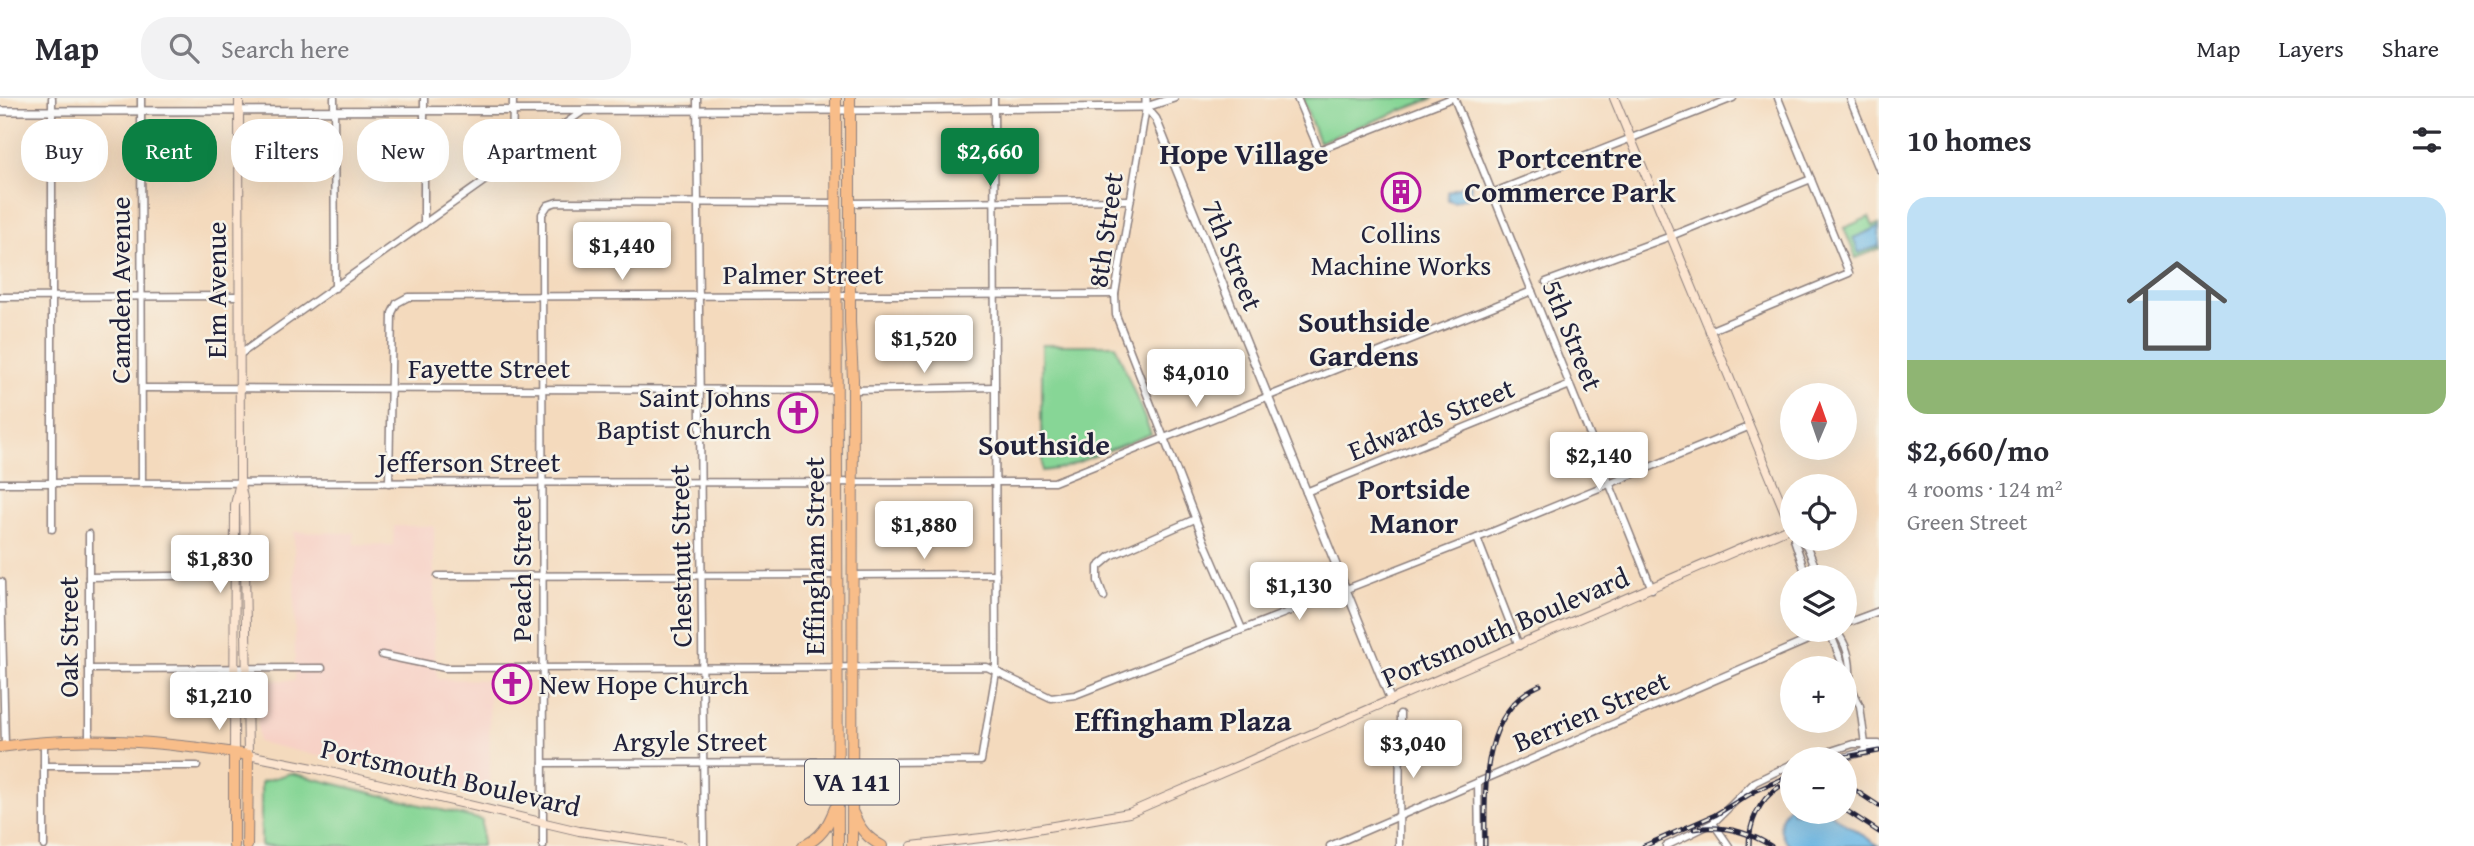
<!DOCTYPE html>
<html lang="en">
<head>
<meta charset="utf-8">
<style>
	body { margin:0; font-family:"Gentium Book Plus",serif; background:#f2f2f3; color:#2b2b33; height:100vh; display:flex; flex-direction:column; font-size:26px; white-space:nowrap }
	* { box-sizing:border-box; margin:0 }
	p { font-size:23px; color:#7c7c81 }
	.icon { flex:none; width:38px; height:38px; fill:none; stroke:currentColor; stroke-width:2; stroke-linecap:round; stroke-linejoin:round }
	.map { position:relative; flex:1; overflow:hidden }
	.drawer { display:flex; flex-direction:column; background:#fff; width:595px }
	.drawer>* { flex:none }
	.guide { position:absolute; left:21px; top:21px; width:665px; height:63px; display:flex; gap:14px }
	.needle { width:46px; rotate:2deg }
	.tools { position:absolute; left:1780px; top:285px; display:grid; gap:14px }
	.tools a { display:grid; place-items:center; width:77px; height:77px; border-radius:50%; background:#fff; box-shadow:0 7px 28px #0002; font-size:35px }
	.price { position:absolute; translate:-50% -60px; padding:0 16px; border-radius:7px; background:#fff; color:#222; font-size:23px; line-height:46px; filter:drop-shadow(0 2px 4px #0008) }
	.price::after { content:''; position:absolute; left:50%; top:42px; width:21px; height:16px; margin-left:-10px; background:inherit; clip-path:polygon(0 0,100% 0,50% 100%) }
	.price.on { background:#0b8043; color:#fff }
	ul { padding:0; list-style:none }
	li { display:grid; align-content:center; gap:14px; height:371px; padding:0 28px }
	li+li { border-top:2px solid #e1e1e2 }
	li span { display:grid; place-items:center; height:217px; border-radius:21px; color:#555 }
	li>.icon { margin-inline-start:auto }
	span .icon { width:126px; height:126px; fill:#fffc; stroke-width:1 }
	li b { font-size:30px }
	h2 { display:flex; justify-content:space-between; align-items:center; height:84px; padding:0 28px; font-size:30px }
	.chip { padding:0 24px; border-radius:28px; background:#fff; box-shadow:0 7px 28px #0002; font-size:24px; line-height:63px }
	.chip.on { background:#0b8043; color:#fff }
	header { display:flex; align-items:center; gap:42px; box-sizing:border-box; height:98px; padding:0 35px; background:#fff; border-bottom:2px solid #e1e1e2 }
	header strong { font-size:33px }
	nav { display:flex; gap:38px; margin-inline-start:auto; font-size:24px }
	.search { width:490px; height:63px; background:#f2f2f3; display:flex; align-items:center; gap:18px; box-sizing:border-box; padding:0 24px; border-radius:28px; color:#7c7c81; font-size:26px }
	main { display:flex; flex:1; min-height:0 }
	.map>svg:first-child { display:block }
	.built { fill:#f7d1c6 }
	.green { fill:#87d696; stroke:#547c68; stroke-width:2 }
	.water { fill:#6cb8e5; stroke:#476d90; stroke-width:2 }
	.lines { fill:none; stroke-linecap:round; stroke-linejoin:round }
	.minor-casing { stroke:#8b7e7c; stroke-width:9 }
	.tertiary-casing { stroke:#8b7e7c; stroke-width:10 }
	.secondary-casing { stroke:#8b7e7c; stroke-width:10 }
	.primary-casing { stroke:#8b7e7c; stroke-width:12 }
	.minor { stroke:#fff; stroke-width:6 }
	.tertiary { stroke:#fff; stroke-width:7 }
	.secondary { stroke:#fce5d0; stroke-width:8 }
	.primary { stroke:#f8bd89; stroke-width:10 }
	.rail-casing { stroke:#22223b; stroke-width:5 }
	.rail { stroke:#f7f3e8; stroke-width:2.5; stroke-dasharray:8; stroke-linecap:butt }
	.labels { text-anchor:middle; stroke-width:5; stroke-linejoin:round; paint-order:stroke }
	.shield { fill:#f7f3e8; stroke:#62616f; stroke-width:2 }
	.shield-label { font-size:26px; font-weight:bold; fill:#22223b }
	.street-label { font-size:28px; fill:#22223b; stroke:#f7f3e8 }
	.poi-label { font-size:28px; fill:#22223b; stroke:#f7f3e8 }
	.neighbourhood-label { font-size:30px; font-weight:bold; fill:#22223b; stroke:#f7f3e8 }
</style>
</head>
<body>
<header>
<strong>Map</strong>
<div class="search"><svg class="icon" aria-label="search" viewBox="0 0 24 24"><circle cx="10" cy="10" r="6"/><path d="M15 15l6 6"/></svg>Search here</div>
<nav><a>Map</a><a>Layers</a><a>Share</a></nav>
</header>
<main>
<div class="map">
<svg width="1879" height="748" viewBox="0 0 1879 748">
	<rect width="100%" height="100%" fill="#f7f3e8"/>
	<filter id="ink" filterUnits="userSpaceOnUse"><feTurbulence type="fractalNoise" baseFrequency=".0143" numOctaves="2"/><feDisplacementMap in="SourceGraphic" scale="14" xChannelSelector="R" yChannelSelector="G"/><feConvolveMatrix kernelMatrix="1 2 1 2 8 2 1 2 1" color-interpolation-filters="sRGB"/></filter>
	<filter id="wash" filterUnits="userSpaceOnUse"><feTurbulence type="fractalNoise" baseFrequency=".00686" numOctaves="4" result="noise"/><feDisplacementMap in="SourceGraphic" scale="28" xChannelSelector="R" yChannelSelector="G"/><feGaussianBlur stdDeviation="1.57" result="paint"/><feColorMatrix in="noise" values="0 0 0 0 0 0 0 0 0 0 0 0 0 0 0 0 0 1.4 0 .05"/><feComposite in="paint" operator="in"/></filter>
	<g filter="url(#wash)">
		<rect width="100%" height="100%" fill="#f4dabd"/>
		<!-- built -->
		<polygon class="built" points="394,428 434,428 434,556 438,581 489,582 490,698 258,644 257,583 295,582 294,434 354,435 354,446 393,447"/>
		<!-- green -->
		<g class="green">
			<polygon points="1302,0 1434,0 1319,44"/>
			<polygon points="1869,119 1873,128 1879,126 1879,151 1856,160 1844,130"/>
			<polygon points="1042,247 1115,247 1151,336 1063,370 1042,373"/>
			<polygon points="291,675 482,722 482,748 261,748 261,684"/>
		</g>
		<!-- water -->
		<g class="water">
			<polygon points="1466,86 1471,87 1471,98 1454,104 1448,102 1447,94"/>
			<polygon points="1879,129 1879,148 1859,155 1853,140"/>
			<path d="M1792,706V714H1828L1879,748H1791C1776,736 1777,718 1792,706Z"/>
		</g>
	</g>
	<g filter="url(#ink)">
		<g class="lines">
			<defs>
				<g id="minor">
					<polyline points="141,0 142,385"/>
					<polyline points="334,0 335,190"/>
					<polyline points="697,0 704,748"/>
					<polyline points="1297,0 1319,52 1452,0"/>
					<polyline points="1454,0 1652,491"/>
					<polyline points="1850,0 1879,71"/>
					<polyline points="1146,9 1115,196 1116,217 1205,445 1242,531"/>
					<polyline points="512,63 513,0"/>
					<polyline points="1492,95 1733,0"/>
					<polyline points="850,105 1130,102"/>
					<polyline points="424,126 424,0"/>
					<polyline points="1546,184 1671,138 1811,81"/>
					<polyline points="0,199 239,198"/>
					<polyline points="1709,233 1849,175 1778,0"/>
					<polyline points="239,257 583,13"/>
					<polyline points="142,290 837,292"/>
					<polyline points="853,292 995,289"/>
					<polyline points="0,385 1054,384 1532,193"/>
					<polyline points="389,385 392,215 397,205 408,199 1115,196"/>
					<polyline points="1306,394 1570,287"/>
					<polyline points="52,431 52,0"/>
					<polyline points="1477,440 1519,548"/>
					<polyline points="1794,441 1807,480"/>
					<polyline points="1801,441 1807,449 1820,480"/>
					<polyline points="852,477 996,476"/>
					<polyline points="438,478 837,477"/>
					<polyline points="89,479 245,477"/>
					<polyline points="1,484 5,648"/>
					<polyline points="1104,499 1098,483 1098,469 1111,458 1195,421"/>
					<polyline points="1844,526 1879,513"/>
					<polyline points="1834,532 1833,542 1844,570"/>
					<path d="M1835,532C1848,546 1851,564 1850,582"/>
					<polyline points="382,557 445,570 987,569 1051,600 1075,597 1477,440 1748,329"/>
					<polyline points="89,571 322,570"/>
					<polyline points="1844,572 1860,608 1866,654"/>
					<polyline points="89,642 89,436"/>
					<polyline points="1803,662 1853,646 1879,646"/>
					<polyline points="1833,662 1879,650"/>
					<polyline points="543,665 837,664"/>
					<polyline points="44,668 197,668"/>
					<polyline points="878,673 888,664 981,663 996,574 994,0"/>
					<polyline points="1478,684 1479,748"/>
					<polyline points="1713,725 1729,748"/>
					<polyline points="44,748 44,644"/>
					<polyline points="543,748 542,116 548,107 557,104 837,105"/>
					<polyline points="1330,748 1831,532"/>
					<polyline points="1399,748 1400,616"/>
					<polyline points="1666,748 1713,725 1755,684 1792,666"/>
				</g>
				<g id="tertiary">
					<polyline points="1146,0 1146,9 1156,21 1391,603"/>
					<polyline points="0,13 869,12 1146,9 1174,0"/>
				</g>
				<g id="secondary">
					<polyline points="239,0 240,385 244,405 248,657 313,670 579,733 682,748"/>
					<polyline points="234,655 235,407 239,388"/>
					<polyline points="912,748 990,739 1129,715 1791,429 1614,0"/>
				</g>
				<g id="primary">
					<polyline points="836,0 838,748"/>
					<polyline points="850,0 850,224 853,281 852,748"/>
					<path d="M0,649C83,636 165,644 248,657L247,748"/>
					<polyline points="234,655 234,748"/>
					<path d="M853,715C860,731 867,740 882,748"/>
					<path d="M803,748C821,740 828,728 835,710"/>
				</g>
			</defs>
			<!-- minor casing -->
			<use href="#minor" class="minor-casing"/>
			<!-- tertiary casing -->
			<use href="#tertiary" class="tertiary-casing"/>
			<!-- secondary casing -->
			<use href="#secondary" class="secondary-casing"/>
			<!-- primary casing -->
			<use href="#primary" class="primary-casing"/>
			<!-- minor -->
			<use href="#minor" class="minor"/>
			<!-- tertiary -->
			<use href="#tertiary" class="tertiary"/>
			<!-- secondary -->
			<use href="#secondary" class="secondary"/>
			<!-- primary -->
			<use href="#primary" class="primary"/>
			<defs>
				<g id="rail">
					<polyline points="1828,662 1879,653"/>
					<polyline points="1844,685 1879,708"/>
					<polyline points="1844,711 1879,734"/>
					<path d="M1694,731C1722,727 1747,733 1771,748"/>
					<path d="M1485,748C1485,694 1480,613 1540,587"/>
					<polyline points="1644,748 1715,717 1755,693 1792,677"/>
					<path d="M1749,748C1749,724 1759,702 1779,689"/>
				</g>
			</defs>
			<!-- rail casing -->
			<use href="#rail" class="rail-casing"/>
			<!-- rail -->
			<use href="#rail" class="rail"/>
		</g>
	</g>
	<!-- icons -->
	<defs>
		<symbol id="building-ring" viewBox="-11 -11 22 22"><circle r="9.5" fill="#f7f3e8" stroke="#b5179e" stroke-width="1.5"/><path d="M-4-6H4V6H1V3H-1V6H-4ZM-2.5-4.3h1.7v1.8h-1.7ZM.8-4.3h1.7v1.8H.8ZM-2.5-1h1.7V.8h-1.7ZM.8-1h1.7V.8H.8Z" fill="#b5179e"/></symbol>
		<symbol id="church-ring" viewBox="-11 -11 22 22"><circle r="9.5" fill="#f7f3e8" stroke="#b5179e" stroke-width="1.5"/><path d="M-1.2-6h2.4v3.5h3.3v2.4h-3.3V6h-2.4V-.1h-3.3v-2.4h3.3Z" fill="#b5179e"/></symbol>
	</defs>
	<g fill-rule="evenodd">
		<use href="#building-ring" x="1379" y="72" width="44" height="44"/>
		<use href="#church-ring" x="776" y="293" width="44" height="44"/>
		<use href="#church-ring" x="490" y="564" width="44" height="44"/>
	</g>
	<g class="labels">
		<!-- shield labels -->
		<rect class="shield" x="805" y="661.5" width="94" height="45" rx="5"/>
		<g class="shield-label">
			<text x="852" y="693">VA 141</text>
		</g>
		<!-- street labels -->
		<g class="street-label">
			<text transform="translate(1105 132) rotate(-82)" y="10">8th Street</text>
			<text transform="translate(1233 157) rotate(68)" y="10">7th Street</text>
			<text x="803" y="186">Palmer Street</text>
			<text transform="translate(120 192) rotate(-90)" y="10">Camden Avenue</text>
			<text transform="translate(216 192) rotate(-90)" y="10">Elm Avenue</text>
			<text transform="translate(1573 237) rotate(68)" y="10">5th Street</text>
			<text x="489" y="280">Fayette Street</text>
			<text transform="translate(1431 321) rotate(-22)" y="10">Edwards Street</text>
			<text x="469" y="374">Jefferson Street</text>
			<text transform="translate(680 458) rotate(-91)" y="10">Chestnut Street</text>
			<text transform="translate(814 458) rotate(-90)" y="10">Effingham Street</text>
			<text transform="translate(521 471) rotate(-90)" y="10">Peach Street</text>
			<text transform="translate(1505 529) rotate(-23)" y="10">Portsmouth Boulevard</text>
			<text transform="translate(68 539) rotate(-90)" y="10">Oak Street</text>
			<text transform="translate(1591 613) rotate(-23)" y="10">Berrien Street</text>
			<text x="690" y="653">Argyle Street</text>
			<text transform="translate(451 679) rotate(13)" y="10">Portsmouth Boulevard</text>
		</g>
		<!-- poi labels -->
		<g class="poi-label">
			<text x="1401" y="145">Collins<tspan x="1401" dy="32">Machine Works</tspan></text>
			<text x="771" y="309" text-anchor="end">Saint Johns<tspan x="771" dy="32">Baptist Church</tspan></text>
			<text x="539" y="596" text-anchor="start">New Hope Church</text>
		</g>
		<!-- neighbourhood labels -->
		<g class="neighbourhood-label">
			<text x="1244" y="66">Hope Village</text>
			<text x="1570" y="70">Portcentre<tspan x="1570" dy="34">Commerce Park</tspan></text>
			<text x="1364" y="234">Southside<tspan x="1364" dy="34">Gardens</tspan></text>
			<text x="1044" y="357">Southside</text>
			<text x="1414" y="401">Portside<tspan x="1414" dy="34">Manor</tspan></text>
			<text x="1183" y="633">Effingham Plaza</text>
		</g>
	</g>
</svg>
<div class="tools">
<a><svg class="needle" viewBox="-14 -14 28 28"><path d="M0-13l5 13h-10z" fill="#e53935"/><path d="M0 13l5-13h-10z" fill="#7c7c81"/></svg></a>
<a><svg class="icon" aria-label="locate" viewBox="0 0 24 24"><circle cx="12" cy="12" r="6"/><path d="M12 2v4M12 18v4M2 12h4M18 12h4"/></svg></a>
<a><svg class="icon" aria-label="layers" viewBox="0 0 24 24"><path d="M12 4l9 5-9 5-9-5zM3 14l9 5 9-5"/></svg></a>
<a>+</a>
<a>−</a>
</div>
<b class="price on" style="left:990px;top:90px">$2,660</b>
<b class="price" style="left:622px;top:184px">$1,440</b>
<b class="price" style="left:924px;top:277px">$1,520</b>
<b class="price" style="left:1196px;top:311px">$4,010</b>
<b class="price" style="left:1599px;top:394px">$2,140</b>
<b class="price" style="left:924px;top:463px">$1,880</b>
<b class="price" style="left:220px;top:497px">$1,830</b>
<b class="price" style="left:1299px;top:524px">$1,130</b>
<b class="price" style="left:219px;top:634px">$1,210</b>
<b class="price" style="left:1413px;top:682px">$3,040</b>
<div class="guide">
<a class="chip">Buy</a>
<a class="chip on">Rent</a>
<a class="chip">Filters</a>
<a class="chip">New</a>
<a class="chip">Apartment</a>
</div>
</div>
<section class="drawer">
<h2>10 homes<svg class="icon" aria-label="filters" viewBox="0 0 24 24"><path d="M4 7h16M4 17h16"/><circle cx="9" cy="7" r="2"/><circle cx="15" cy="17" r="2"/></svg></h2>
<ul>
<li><span style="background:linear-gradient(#bfe0f5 75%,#8fb573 0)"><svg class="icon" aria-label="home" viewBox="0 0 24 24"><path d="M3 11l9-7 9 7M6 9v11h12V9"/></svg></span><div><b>$2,660/mo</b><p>4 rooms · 124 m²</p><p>Green Street</p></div></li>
</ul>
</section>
</main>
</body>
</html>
